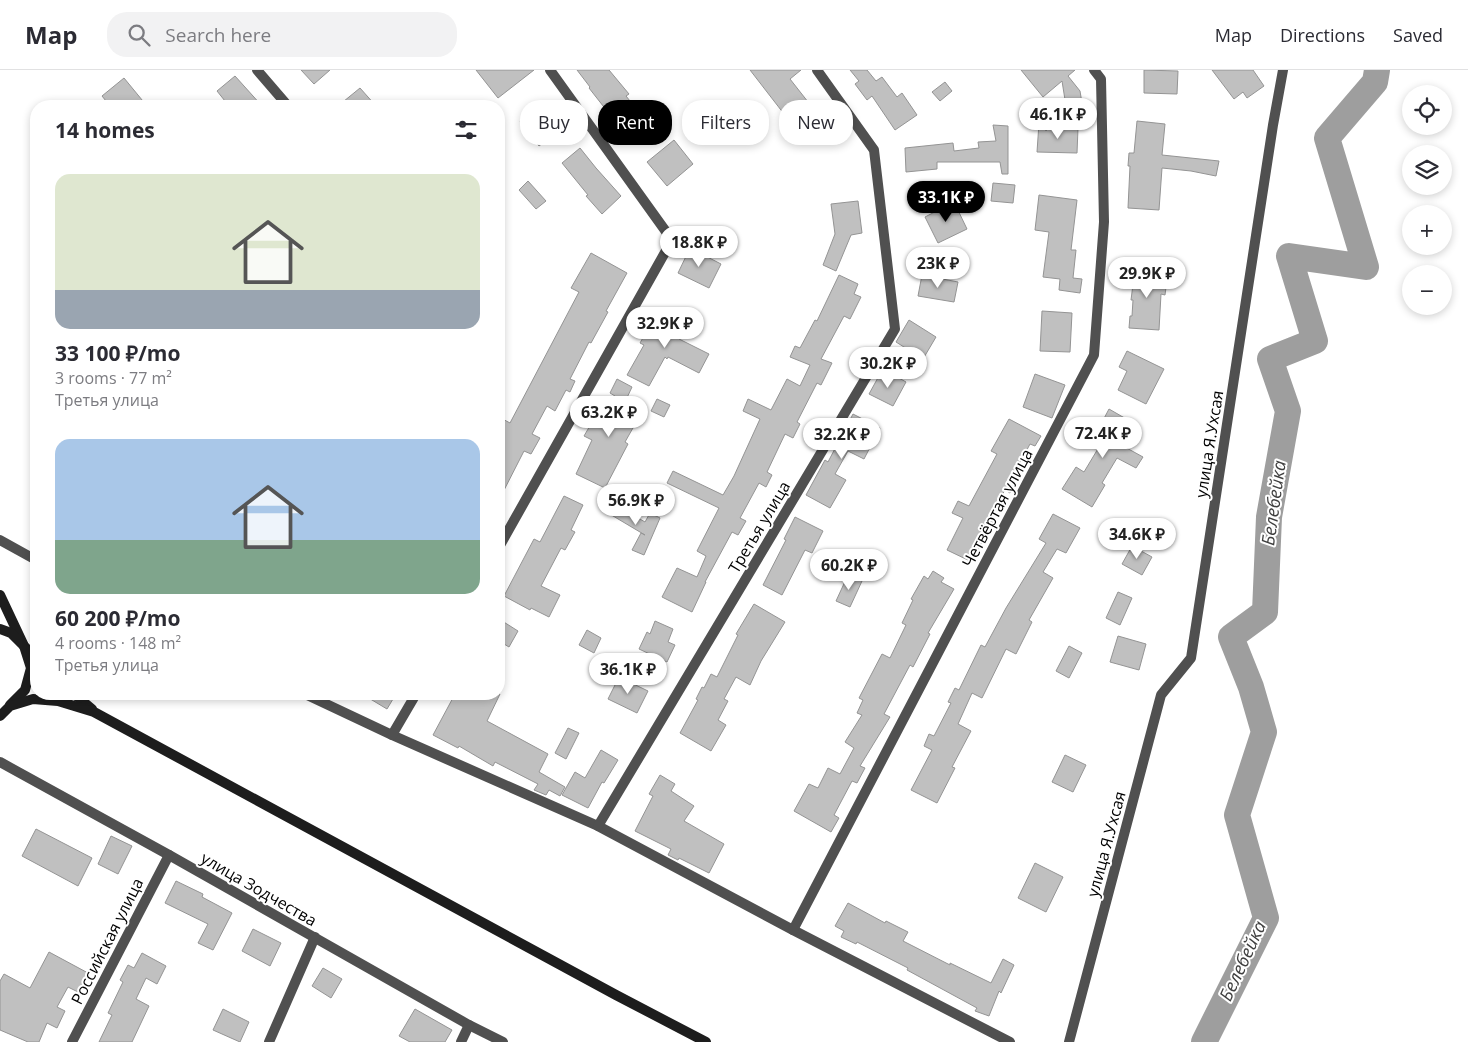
<!DOCTYPE html>
<html lang="en">
<head>
<meta charset="utf-8">
<style>
	body { margin:0; font-family:"Open Sans",sans-serif; background:#f2f2f3; color:#2b2b33; height:100vh; display:flex; flex-direction:column; font-size:19px; white-space:nowrap }
	* { box-sizing:border-box; margin:0 }
	p { font-size:16px; color:#7c7c81 }
	.icon { flex:none; width:28px; height:28px; fill:none; stroke:currentColor; stroke-width:2; stroke-linecap:round; stroke-linejoin:round }
	.map { position:relative; flex:1; overflow:hidden }
	.sheet { position:absolute; left:30px; top:30px; width:475px; height:600px; display:flex; flex-direction:column; background:#fff; border-radius:20px; box-shadow:0 2px 8px #0003 }
	.sheet>* { flex:none }
	.banner { position:absolute; left:520px; top:30px; width:475px; height:45px; display:flex; gap:10px }
	.buttons { position:absolute; left:1402px; top:15px; display:grid; gap:10px }
	.buttons a { display:grid; place-items:center; width:50px; height:50px; border-radius:50%; background:#fff; box-shadow:0 2px 8px #0003; font-size:25px }
	.price { position:absolute; translate:-50% -42px; padding:0 11px; border-radius:18px; background:#fff; color:#222; font-size:16px; line-height:32px; filter:drop-shadow(0 1px 2px #0008) }
	.price::after { content:''; position:absolute; left:50%; top:30px; width:15px; height:11px; margin-left:-8px; background:inherit; clip-path:polygon(0 0,100% 0,50% 100%) }
	.price.active { background:#000; color:#fff }
	ul { padding:0; list-style:none }
	li { display:grid; align-content:center; gap:10px; height:265px; padding:0 25px }
	li span { display:grid; place-items:center; height:155px; border-radius:15px; color:#555 }
	li>.icon { margin-inline-start:auto }
	span .icon { width:90px; height:90px; fill:#fffc; stroke-width:1 }
	li b { font-size:21px }
	h2 { display:flex; justify-content:space-between; align-items:center; height:60px; padding:0 25px; font-size:21px }
	.chip { padding:0 18px; border-radius:20px; background:#fff; box-shadow:0 2px 8px #0003; font-size:18px; line-height:45px }
	.chip.active { background:#000; color:#fff }
	header { display:flex; align-items:center; gap:30px; box-sizing:border-box; height:70px; padding:0 25px; background:#fff; border-bottom:1px solid #e1e1e2 }
	header strong { font-size:24px }
	nav { display:flex; gap:28px; margin-inline-start:auto; font-size:18px }
	.search { width:350px; height:45px; background:#f2f2f3; display:flex; align-items:center; gap:12px; box-sizing:border-box; padding:0 18px; border-radius:20px; color:#7c7c81; font-size:19px }
	.map>svg:first-child { display:block }
	.lines { fill:none; stroke-linecap:round; stroke-linejoin:round }
	.river { stroke:#9e9e9e; stroke-width:26 }
	.building { fill:#c0c0c0; stroke:#949494 }
	.street { stroke:#505050; stroke-width:10 }
	.secondary { stroke:#1d1d1d; stroke-width:10 }
	.labels { text-anchor:middle; stroke-width:4; stroke-linejoin:round; paint-order:stroke }
	.street-label { font-size:16px; fill:#000; stroke:#fff }
	.water-label { font-size:18px; font-style:italic; fill:#3f3f3f; stroke:#fff }
</style>
</head>
<body>
<header>
<strong>Map</strong>
<div class="search"><svg class="icon" aria-label="search" viewBox="0 0 24 24"><circle cx="10" cy="10" r="6"/><path d="M15 15l6 6"/></svg>Search here</div>
<nav><a>Map</a><a>Directions</a><a>Saved</a></nav>
</header>
<div class="map">
<svg width="1468" height="972" viewBox="0 0 1468 972">
	<rect width="100%" height="100%" fill="#fff"/>
	<g class="lines">
		<!-- river -->
		<polyline class="river" points="1204,972 1266,848 1237,745 1264,662 1251,617 1231,567 1265,542 1269,447 1288,341 1270,289 1315,271 1289,186 1366,197 1327,68 1375,12 1377,0"/>
	</g>
	<!-- building -->
	<g class="building">
		<polygon points="301,0 330,0 314,14"/>
		<polygon points="476,0 534,0 498,28"/>
		<polygon points="577,0 609,0 629,24 626,26 651,57 634,71 609,40 607,41 589,18 590,17"/>
		<polygon points="750,0 801,0 790,9 812,37 791,53"/>
		<polygon points="850,0 867,0 876,11 882,7 897,27 902,23 917,45 895,60 872,26 867,30 855,14 859,11"/>
		<polygon points="1021,0 1075,0 1068,6 1080,21 1082,33 1066,36 1062,11 1043,27"/>
		<polygon points="1144,0 1178,1 1177,24 1144,23"/>
		<polygon points="1212,0 1253,0 1264,16 1247,28 1243,22 1234,29"/>
		<polygon points="235,6 262,36 229,36 217,21"/>
		<polygon points="124,8 147,36 110,36 102,26"/>
		<polygon points="945,12 952,21 940,31 932,22"/>
		<polygon points="360,18 376,36 338,36"/>
		<polygon points="544,32 563,57 539,76 520,51"/>
		<polygon points="1137,51 1165,54 1162,85 1219,91 1216,106 1191,101 1162,98 1159,140 1128,138 1130,96 1128,96 1129,83 1134,83"/>
		<polygon points="1039,53 1046,61 1050,57 1078,58 1077,83 1037,82"/>
		<polygon points="993,55 1008,56 1008,104 1002,104 1000,92 937,92 937,99 906,102 905,78 953,73 954,81 979,78 978,72 996,71"/>
		<polygon points="674,70 693,94 667,116 647,92"/>
		<polygon points="580,78 596,98 621,126 602,144 586,126 588,125 562,93"/>
		<polygon points="528,111 546,131 536,139 519,120"/>
		<polygon points="993,113 1015,115 1013,133 991,131"/>
		<polygon points="1039,125 1077,130 1071,180 1076,180 1073,208 1082,209 1080,223 1059,220 1060,209 1043,207 1049,162 1035,160"/>
		<polygon points="858,131 862,163 851,165 836,201 823,195 835,164 831,134"/>
		<polygon points="954,132 967,159 938,173 925,147"/>
		<polygon points="690,178 721,194 709,218 678,203"/>
		<polygon points="591,183 627,203 606,241 608,242 591,273 589,272 570,309 575,311 570,322 566,320 555,341 547,336 532,364 540,368 531,384 524,381 499,430 499,347 510,353 579,222 571,218"/>
		<polygon points="1135,199 1168,202 1165,225 1161,224 1159,260 1129,258 1130,246 1132,246 1133,230 1131,230"/>
		<polygon points="839,205 858,214 854,224 861,227 850,249 844,246 821,289 832,293 821,315 817,313 797,352 800,354 793,368 785,364 767,402 772,405 766,417 759,413 740,448 746,451 738,465 732,462 705,512 706,512 692,542 662,527 677,498 697,507 706,486 697,481 719,438 667,413 673,401 723,425 734,406 760,349 743,341 748,329 771,340 787,309 800,316 810,295 790,287 795,276 800,278 815,250 817,251"/>
		<polygon points="922,205 958,212 954,232 918,226"/>
		<polygon points="660,238 682,251 676,260 682,264 679,269 709,284 699,303 668,287 667,289 665,287 649,316 627,305 644,275 640,273"/>
		<polygon points="1042,241 1072,243 1070,282 1040,281"/>
		<polygon points="909,250 936,267 923,289 896,272"/>
		<polygon points="1127,281 1164,299 1146,334 1118,320 1127,301 1119,297"/>
		<polygon points="880,304 890,309 892,304 906,312 893,336 869,324"/>
		<polygon points="1035,304 1065,315 1052,348 1023,337"/>
		<polygon points="617,309 632,317 625,332 642,342 625,372 628,374 605,418 576,404 592,370 584,366 591,354 597,357 615,326 610,323"/>
		<polygon points="657,329 670,335 664,347 651,341"/>
		<polygon points="1109,339 1135,354 1123,376 1143,387 1136,398 1117,388 1102,413 1105,415 1092,437 1062,419 1076,397 1084,402 1099,377 1091,373"/>
		<polygon points="853,344 880,358 864,389 848,381 835,404 846,410 830,438 806,425 825,390 828,392"/>
		<polygon points="1009,349 1041,366 1035,376 1030,374 1011,410 1016,412 1010,423 1005,420 990,445 995,448 972,492 947,480 963,448 952,443 958,431 969,436 997,384 991,381"/>
		<polygon points="564,426 583,435 571,460 575,462 565,480 561,478 541,516 560,525 549,547 531,538 530,540 504,526 534,469 540,472"/>
		<polygon points="609,431 645,452 650,443 660,448 644,485 632,480 641,463 645,465 603,440"/>
		<polygon points="1053,444 1080,458 1066,483 1057,479 1043,502 1053,508 1029,550 1032,552 1016,584 1006,579 982,628 972,623 958,654 971,661 952,697 955,698 937,733 911,720 932,680 924,676 929,664 934,666 951,633 948,632 955,618 959,620 981,575 985,577 1006,538 1046,473 1039,469"/>
		<polygon points="795,447 823,461 812,483 805,480 782,525 763,515 786,470 784,469"/>
		<polygon points="1132,476 1152,487 1142,505 1122,494"/>
		<polygon points="933,501 944,508 941,512 954,519 928,563 930,564 913,597 910,595 884,644 890,647 860,696 865,698 857,713 852,711 834,745 839,748 831,762 794,741 809,714 818,718 828,698 840,704 854,678 845,672 862,645 857,643 863,630 859,628 882,584 890,588 906,555 902,553 913,530 911,529 924,506 928,509"/>
		<polygon points="848,505 862,511 850,537 836,531"/>
		<polygon points="1118,522 1132,528 1120,555 1106,548"/>
		<polygon points="754,534 785,552 761,591 750,615 736,607 724,629 728,631 718,650 726,655 711,681 680,663 698,630 696,629 702,617 704,618 711,604 717,607 738,565 736,564"/>
		<polygon points="499,549 518,561 509,577 499,571"/>
		<polygon points="655,551 673,559 668,572 675,575 667,592 639,579 647,562 650,564"/>
		<polygon points="587,560 601,568 594,583 579,575"/>
		<polygon points="1118,566 1146,574 1139,600 1110,592"/>
		<polygon points="1069,576 1082,583 1069,608 1056,601"/>
		<polygon points="619,607 648,621 637,643 608,629"/>
		<polygon points="362,624 396,624 387,639"/>
		<polygon points="455,624 500,624 487,651 548,684 539,702 565,717 560,726 549,720 546,725 534,720 538,714 495,692 493,696 459,676 458,678 433,665"/>
		<polygon points="568,658 579,663 566,689 555,683"/>
		<polygon points="601,680 618,690 604,713 602,712 588,738 562,725 575,702 585,708"/>
		<polygon points="1065,685 1086,695 1073,722 1052,712"/>
		<polygon points="660,705 675,714 671,721 694,736 684,751 724,774 709,803 679,788 678,790 668,785 671,779 635,761 653,726 649,724"/>
		<polygon points="36,759 92,788 78,816 22,786"/>
		<polygon points="111,766 132,776 118,804 98,794"/>
		<polygon points="1035,793 1063,807 1046,842 1018,828"/>
		<polygon points="176,811 203,824 202,827 232,843 213,880 198,873 208,854 165,833"/>
		<polygon points="848,833 885,853 886,851 908,862 903,871 950,895 950,893 991,913 1003,889 1014,895 1001,923 999,921 989,946 975,941 977,938 907,900 908,898 857,872 856,874 841,867 844,861 835,856"/>
		<polygon points="253,859 281,873 270,896 242,881"/>
		<polygon points="49,882 88,903 78,922 68,917 57,937 65,941 57,958 47,953 39,972 28,972 0,960 0,911 4,904 30,918"/>
		<polygon points="142,883 166,896 157,914 146,908 136,929 149,936 132,972 99,972 112,945 108,943 123,912 120,910 128,895 134,898"/>
		<polygon points="323,898 342,909 331,928 312,916"/>
		<polygon points="223,939 249,952 240,972 213,960"/>
		<polygon points="415,939 452,960 445,972 410,972 399,966"/>
	</g>
	<g class="lines">
		<!-- street -->
		<g class="street">
			<polyline points="257,0 288,36"/>
			<polyline points="0,470 36,490"/>
			<polyline points="499,477 672,170 550,0"/>
			<polyline points="305,624 392,665 598,756 793,860 1010,972"/>
			<polyline points="392,665 416,624"/>
			<polyline points="0,692 169,785 469,955 503,972"/>
			<polyline points="598,756 895,259 874,80 817,0"/>
			<polyline points="793,860 1094,285 1104,152 1101,9 1094,0"/>
			<polyline points="72,972 169,785"/>
			<polyline points="269,972 315,867"/>
			<polyline points="461,972 469,955"/>
			<polyline points="1069,972 1161,625 1191,588 1273,55 1283,0"/>
		</g>
		<!-- secondary -->
		<g class="secondary">
			<polyline points="0,525 24,576 36,588"/>
			<polyline points="0,559 11,563 24,576 31,598 25,620 10,635"/>
			<polyline points="74,624 92,639"/>
			<polyline points="0,646 10,636 33,629 58,631 94,642 616,925 706,972"/>
		</g>
	</g>
	<g class="labels">
		<!-- street labels -->
		<g class="street-label">
			<text transform="translate(1209 374) rotate(-81)" y="6">улица Я.Ухсая</text>
			<text transform="translate(997 438) rotate(-62)" y="6">Четвёртая улица</text>
			<text transform="translate(759 457) rotate(-59)" y="6">Третья улица</text>
			<text transform="translate(1106 774) rotate(-75)" y="6">улица Я.Ухсая</text>
			<text transform="translate(259 819) rotate(30)" y="6">улица Зодчества</text>
			<text transform="translate(107 871) rotate(-63)" y="6">Российская улица</text>
		</g>
		<!-- water labels -->
		<g class="water-label">
			<text transform="translate(1274 433) rotate(-82)" y="6">Белебейка</text>
			<text transform="translate(1243 891) rotate(-65)" y="6">Белебейка</text>
		</g>
	</g>
</svg>
<div class="buttons">
<a><svg class="icon" aria-label="locate" viewBox="0 0 24 24"><circle cx="12" cy="12" r="6"/><path d="M12 2v4M12 18v4M2 12h4M18 12h4"/></svg></a>
<a><svg class="icon" aria-label="layers" viewBox="0 0 24 24"><path d="M12 4l9 5-9 5-9-5zM3 14l9 5 9-5"/></svg></a>
<a>+</a>
<a>−</a>
</div>
<b class="price" style="left:1058px;top:70px">46.1K ₽</b>
<b class="price active" style="left:946px;top:153px">33.1K ₽</b>
<b class="price" style="left:699px;top:198px">18.8K ₽</b>
<b class="price" style="left:938px;top:219px">23K ₽</b>
<b class="price" style="left:1147px;top:229px">29.9K ₽</b>
<b class="price" style="left:665px;top:279px">32.9K ₽</b>
<b class="price" style="left:888px;top:319px">30.2K ₽</b>
<b class="price" style="left:609px;top:368px">63.2K ₽</b>
<b class="price" style="left:1103px;top:389px">72.4K ₽</b>
<b class="price" style="left:842px;top:390px">32.2K ₽</b>
<b class="price" style="left:636px;top:456px">56.9K ₽</b>
<b class="price" style="left:1137px;top:490px">34.6K ₽</b>
<b class="price" style="left:849px;top:521px">60.2K ₽</b>
<b class="price" style="left:628px;top:625px">36.1K ₽</b>
<div class="banner">
<a class="chip">Buy</a>
<a class="chip active">Rent</a>
<a class="chip">Filters</a>
<a class="chip">New</a>
</div>
<section class="sheet">
<h2>14 homes<svg class="icon" aria-label="filters" viewBox="0 0 24 24"><path d="M4 7h16M4 17h16"/><circle cx="9" cy="7" r="2"/><circle cx="15" cy="17" r="2"/></svg></h2>
<ul>
<li><span style="background:linear-gradient(#dfe7d0 75%,#9aa5b1 0)"><svg class="icon" aria-label="home" viewBox="0 0 24 24"><path d="M3 11l9-7 9 7M6 9v11h12V9"/></svg></span><div><b>33 100 ₽/mo</b><p>3 rooms · 77 m²</p><p>Третья улица</p></div></li>
<li><span style="background:linear-gradient(#a9c7e8 65%,#7fa58c 0)"><svg class="icon" aria-label="home" viewBox="0 0 24 24"><path d="M3 11l9-7 9 7M6 9v11h12V9"/></svg></span><div><b>60 200 ₽/mo</b><p>4 rooms · 148 m²</p><p>Третья улица</p></div></li>
</ul>
</section>
</div>
</body>
</html>
